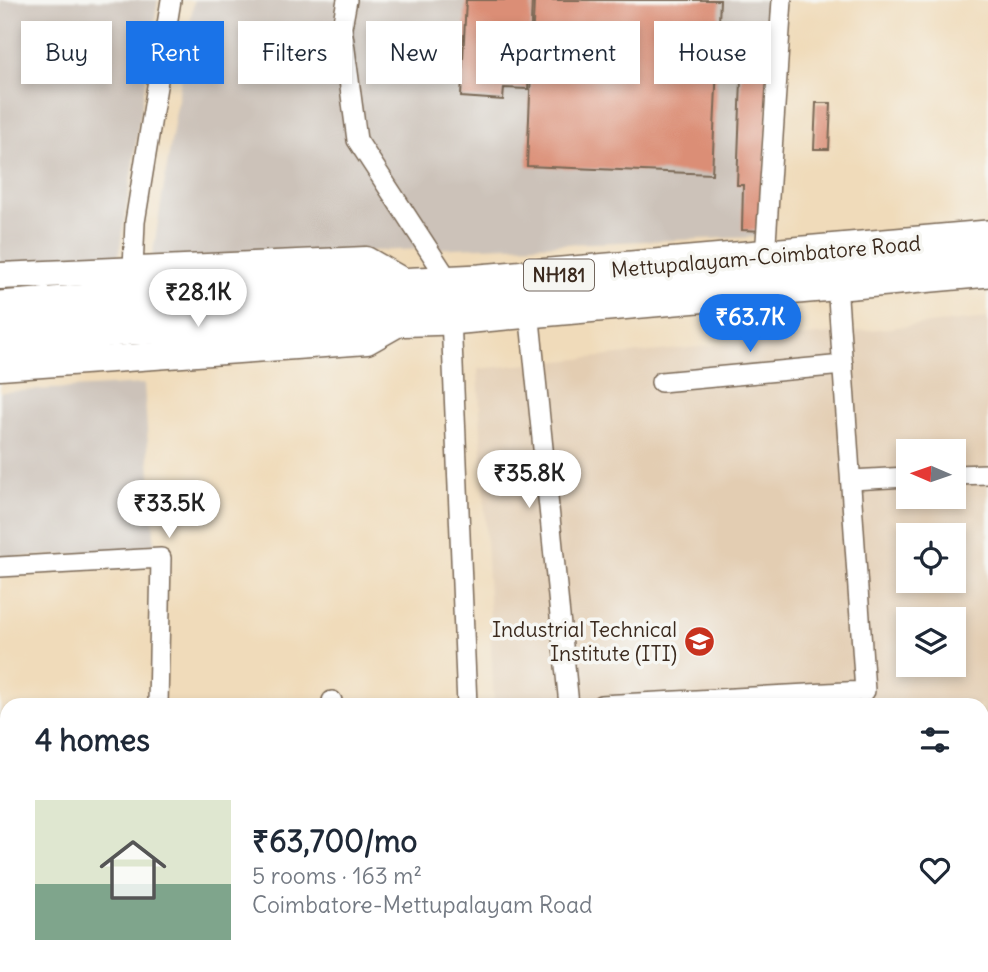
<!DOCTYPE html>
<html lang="en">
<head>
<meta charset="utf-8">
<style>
	body { margin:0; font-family:Delius,sans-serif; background:#f6f6f7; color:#1f2937; height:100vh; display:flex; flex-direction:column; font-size:26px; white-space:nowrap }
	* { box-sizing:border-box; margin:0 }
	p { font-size:23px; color:#747a83 }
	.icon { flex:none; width:38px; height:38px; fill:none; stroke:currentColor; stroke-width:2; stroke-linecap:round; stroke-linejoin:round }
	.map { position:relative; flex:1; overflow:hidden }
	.side { position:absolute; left:0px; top:698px; width:989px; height:275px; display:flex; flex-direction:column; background:#fff; border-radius:21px 21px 0 0; box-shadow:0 4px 10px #0003 }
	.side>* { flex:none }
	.banner { position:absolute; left:21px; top:21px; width:947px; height:63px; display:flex; gap:14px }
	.needle { width:46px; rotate:272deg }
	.buttons { position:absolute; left:896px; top:439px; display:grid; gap:14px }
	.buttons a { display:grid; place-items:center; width:70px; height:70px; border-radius:0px; background:#fff; box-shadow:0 4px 10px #0003; font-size:35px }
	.price { position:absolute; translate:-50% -60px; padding:0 16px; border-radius:24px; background:#fff; color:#222; font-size:23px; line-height:46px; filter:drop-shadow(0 2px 4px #0008) }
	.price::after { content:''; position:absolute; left:50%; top:42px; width:21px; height:16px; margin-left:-10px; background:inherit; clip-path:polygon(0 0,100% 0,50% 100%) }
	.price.selected { background:#1a73e8; color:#fff }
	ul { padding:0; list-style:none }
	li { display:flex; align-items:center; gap:21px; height:175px; padding:0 35px }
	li+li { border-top:2px solid #e0e1e3 }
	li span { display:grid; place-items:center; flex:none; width:196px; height:140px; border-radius:0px; color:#555 }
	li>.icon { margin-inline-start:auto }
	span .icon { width:84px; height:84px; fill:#fffc; stroke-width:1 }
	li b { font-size:30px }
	h2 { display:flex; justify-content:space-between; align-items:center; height:84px; padding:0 35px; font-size:30px }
	.tag { padding:0 24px; border-radius:0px; background:#fff; box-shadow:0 4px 10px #0003; font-size:24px; line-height:63px }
	.tag.selected { background:#1a73e8; color:#fff }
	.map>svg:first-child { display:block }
	.built { fill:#e3cdb2; fill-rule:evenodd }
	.industrial { fill:#ccc2b9 }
	.building { fill:#db8e76 }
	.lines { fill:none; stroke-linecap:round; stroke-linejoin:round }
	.street-casing { stroke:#7a6855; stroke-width:22 }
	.secondary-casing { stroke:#7a6855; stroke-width:29 }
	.highway-casing { stroke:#7a6855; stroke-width:38 }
	.street { stroke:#fff; stroke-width:19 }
	.secondary { stroke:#fff; stroke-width:26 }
	.highway { stroke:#fff; stroke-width:35 }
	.labels { text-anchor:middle; stroke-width:7; stroke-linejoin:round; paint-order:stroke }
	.shield { fill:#f6f6f2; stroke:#73675e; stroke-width:2 }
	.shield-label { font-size:19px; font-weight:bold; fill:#3b2a1e }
	.street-label { font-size:21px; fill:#3b2a1e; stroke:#f6f6f2 }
	.poi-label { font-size:21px; fill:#3b2a1e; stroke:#f6f6f2; text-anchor:end }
</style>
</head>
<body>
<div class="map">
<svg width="988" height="972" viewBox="0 0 988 972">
	<rect width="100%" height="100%" fill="#f6f6f2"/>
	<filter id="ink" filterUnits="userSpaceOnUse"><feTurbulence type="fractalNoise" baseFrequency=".0143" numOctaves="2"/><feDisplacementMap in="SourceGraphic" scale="14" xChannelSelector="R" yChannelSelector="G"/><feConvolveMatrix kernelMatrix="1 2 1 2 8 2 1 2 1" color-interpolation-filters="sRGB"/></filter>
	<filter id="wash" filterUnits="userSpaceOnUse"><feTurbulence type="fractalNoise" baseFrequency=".00686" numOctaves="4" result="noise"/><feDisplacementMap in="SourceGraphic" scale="28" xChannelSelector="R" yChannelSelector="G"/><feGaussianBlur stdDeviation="1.57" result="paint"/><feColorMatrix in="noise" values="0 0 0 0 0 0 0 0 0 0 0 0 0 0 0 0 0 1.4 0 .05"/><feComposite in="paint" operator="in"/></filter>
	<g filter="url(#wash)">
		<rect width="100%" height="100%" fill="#f0dbba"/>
		<!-- built -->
		<path class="built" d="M988,318V972H506V966H982V705H494L478,369ZM908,452H954V497H908ZM908,536H954V581H908ZM908,620H954V665H908Z"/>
		<!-- industrial -->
		<g class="industrial">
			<polygon points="0,0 158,0 119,255 0,273"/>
			<polygon points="194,0 777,0 757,237 152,259"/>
			<polygon points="144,384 155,550 0,558 0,392"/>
		</g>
		<g id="blocks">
			<!-- building -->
			<g class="building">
				<polygon points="466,0 532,0 528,89 504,88 503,100 461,97"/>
				<polygon points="534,0 720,0 712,174 527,166"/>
				<polygon points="743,27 771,28 763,231 742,230 743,185 737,185"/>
				<polygon points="816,103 831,103 829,149 814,149"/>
			</g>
		</g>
	</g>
	<g filter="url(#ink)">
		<use href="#blocks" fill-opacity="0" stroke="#7a6855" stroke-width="2"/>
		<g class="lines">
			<defs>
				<g id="street">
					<polyline points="347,0 342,27 357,140 451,284"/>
					<polyline points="765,257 782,0"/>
					<polyline points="133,269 135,222 171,0"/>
					<polyline points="529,310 569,705"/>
					<polyline points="451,317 467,705"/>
					<polyline points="661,382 843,365"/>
					<polyline points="954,475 988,474"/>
					<polyline points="851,480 908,477"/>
					<polyline points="0,567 161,558 158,705"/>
					<polyline points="332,705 332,701"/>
					<polyline points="601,705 865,691 837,283"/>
					<polyline points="478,966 478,972"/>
					<polyline points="154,972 154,966"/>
					<polyline points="331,972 331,966"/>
				</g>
				<g id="secondary">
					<polyline points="0,276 366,260 413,287"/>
					<polyline points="0,367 367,341 404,320"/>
				</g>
				<g id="highway">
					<polyline points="0,309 129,299 480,282 988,238"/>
					<polyline points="0,340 130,327 451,317 988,269"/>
				</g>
			</defs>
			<!-- street casing -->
			<use href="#street" class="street-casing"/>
			<!-- secondary casing -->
			<use href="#secondary" class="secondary-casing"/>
			<!-- highway casing -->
			<use href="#highway" class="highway-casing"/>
			<!-- street -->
			<use href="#street" class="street"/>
			<!-- secondary -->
			<use href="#secondary" class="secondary"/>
			<!-- highway -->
			<use href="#highway" class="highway"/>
		</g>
	</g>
	<!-- icons -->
	<defs>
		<symbol id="university-disc" viewBox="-11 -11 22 22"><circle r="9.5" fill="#c8321e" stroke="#f6f6f2"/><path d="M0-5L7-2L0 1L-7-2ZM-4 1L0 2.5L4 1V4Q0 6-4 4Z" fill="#fff"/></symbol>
	</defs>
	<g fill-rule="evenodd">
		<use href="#university-disc" x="682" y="624" width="35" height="35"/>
	</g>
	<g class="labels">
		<!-- shield labels -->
		<rect class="shield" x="524" y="259.5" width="70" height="31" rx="5"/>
		<g class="shield-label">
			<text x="559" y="282">NH181</text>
		</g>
		<!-- street labels -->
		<g class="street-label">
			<text transform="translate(766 257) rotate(-5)" y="7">Mettupalayam-Coimbatore Road</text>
		</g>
		<!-- poi labels -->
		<g class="poi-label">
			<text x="677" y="637">Industrial Technical<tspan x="677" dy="24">Institute (ITI)</tspan></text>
		</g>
	</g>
</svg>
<div class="buttons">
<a><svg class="needle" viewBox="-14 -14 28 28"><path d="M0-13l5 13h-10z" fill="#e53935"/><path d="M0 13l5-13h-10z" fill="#747a83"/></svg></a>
<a><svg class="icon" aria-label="locate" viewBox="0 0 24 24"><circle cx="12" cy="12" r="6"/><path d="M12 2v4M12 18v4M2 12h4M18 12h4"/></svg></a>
<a><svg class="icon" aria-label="layers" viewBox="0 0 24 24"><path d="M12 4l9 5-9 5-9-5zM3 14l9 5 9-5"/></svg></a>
</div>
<b class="price" style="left:198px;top:329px">₹28.1K</b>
<b class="price selected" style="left:750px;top:354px">₹63.7K</b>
<b class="price" style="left:529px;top:510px">₹35.8K</b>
<b class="price" style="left:169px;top:540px">₹33.5K</b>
<div class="banner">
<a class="tag">Buy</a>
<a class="tag selected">Rent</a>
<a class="tag">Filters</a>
<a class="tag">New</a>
<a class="tag">Apartment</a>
<a class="tag">House</a>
</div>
<section class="side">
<h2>4 homes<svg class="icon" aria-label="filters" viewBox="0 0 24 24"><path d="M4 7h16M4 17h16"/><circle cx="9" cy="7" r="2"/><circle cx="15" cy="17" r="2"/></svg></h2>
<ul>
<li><span style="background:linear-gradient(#dfe7d0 60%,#7fa58c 0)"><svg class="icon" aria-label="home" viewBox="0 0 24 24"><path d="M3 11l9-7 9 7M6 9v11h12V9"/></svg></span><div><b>₹63,700/mo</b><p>5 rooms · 163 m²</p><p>Coimbatore-Mettupalayam Road</p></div><svg class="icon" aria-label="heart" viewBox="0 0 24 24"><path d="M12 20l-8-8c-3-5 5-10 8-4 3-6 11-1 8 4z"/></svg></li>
</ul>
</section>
</div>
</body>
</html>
